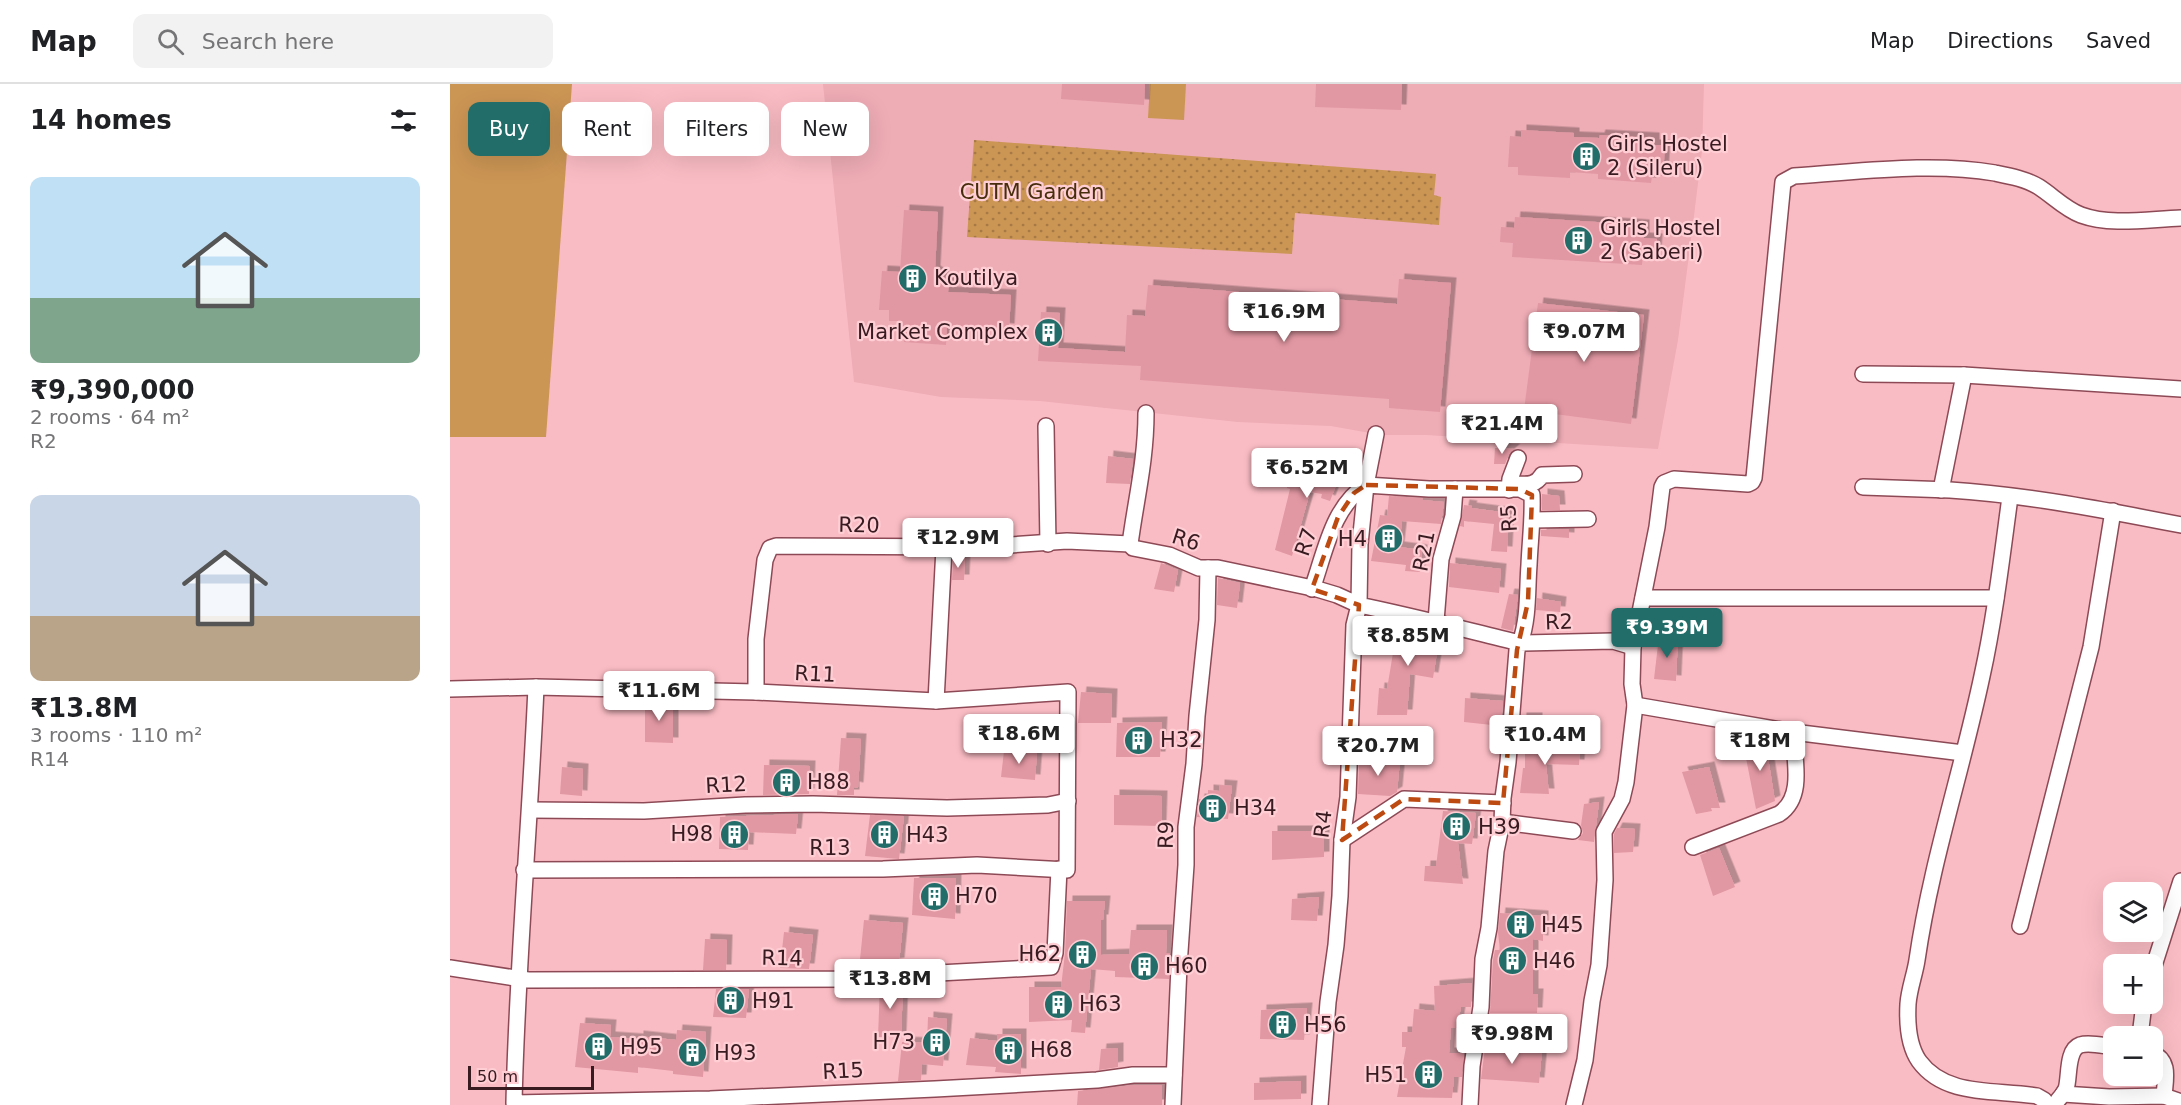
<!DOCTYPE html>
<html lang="en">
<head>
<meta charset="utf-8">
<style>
	body { margin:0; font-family:"DejaVu Sans",sans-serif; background:#f2f2f2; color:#202124; height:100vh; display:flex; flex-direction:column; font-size:22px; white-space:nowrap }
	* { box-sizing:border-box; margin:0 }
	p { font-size:20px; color:#757577 }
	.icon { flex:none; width:33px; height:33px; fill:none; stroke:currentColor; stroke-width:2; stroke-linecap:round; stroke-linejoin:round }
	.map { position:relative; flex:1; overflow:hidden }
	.sheet { display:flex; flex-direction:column; background:#fff; width:450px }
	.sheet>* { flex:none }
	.hud { position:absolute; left:18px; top:18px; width:570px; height:54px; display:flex; gap:12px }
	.tools { position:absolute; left:1653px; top:798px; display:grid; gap:12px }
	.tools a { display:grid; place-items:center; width:60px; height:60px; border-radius:12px; background:#fff; box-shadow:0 6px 24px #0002; font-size:30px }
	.scale { position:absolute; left:18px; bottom:15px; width:126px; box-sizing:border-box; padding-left:6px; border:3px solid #371b20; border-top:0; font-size:16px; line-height:21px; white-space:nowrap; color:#371b20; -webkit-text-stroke:4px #feced4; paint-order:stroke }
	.price { position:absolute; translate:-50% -51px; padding:0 14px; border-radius:6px; background:#fff; color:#222; font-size:20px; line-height:39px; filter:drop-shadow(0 2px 3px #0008) }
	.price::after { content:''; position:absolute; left:50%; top:36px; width:18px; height:14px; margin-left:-9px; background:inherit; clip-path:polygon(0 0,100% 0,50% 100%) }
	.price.selected { background:#226d69; color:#fff }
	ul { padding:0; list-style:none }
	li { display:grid; align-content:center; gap:12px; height:318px; padding:0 30px }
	li span { display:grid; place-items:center; height:186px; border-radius:12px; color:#555 }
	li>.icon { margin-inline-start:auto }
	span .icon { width:108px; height:108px; fill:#fffc; stroke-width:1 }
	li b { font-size:26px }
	h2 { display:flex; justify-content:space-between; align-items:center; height:72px; padding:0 30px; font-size:26px }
	.chip { padding:0 21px; border-radius:12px; background:#fff; box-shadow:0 6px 24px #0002; font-size:21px; line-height:54px }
	.chip.selected { background:#226d69; color:#fff }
	header { display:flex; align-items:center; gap:36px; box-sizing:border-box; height:84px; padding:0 30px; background:#fff; border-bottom:2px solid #e0e0e0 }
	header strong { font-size:28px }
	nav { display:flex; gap:33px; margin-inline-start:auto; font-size:21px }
	.search { width:420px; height:54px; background:#f2f2f2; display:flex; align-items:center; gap:15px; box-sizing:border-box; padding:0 21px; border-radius:12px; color:#757577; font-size:22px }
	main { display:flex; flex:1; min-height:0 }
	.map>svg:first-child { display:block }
	.built { fill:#eeacb5 }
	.green { fill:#cb9554 }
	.garden { fill:url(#garden-dots) }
	.building { fill:#e298a3; filter:url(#shadow) }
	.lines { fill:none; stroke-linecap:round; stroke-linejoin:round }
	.minor-casing { stroke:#8d4a56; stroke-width:18 }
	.minor { stroke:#fff; stroke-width:15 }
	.marked { fill:none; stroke:#bc4a11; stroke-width:4.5; stroke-dasharray:12 8; stroke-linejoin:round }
	.labels { text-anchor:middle; stroke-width:4.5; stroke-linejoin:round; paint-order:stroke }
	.poi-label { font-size:21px; fill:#371b20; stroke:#feced4; text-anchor:start }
	.park-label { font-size:21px; fill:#472d0b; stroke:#feced4 }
	.street-label { font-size:21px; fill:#371b20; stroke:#feced4 }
</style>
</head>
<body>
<header>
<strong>Map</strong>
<div class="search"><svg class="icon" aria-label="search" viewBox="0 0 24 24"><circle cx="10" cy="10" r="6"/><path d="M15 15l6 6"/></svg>Search here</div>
<nav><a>Map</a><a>Directions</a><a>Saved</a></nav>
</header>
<main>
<section class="sheet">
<h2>14 homes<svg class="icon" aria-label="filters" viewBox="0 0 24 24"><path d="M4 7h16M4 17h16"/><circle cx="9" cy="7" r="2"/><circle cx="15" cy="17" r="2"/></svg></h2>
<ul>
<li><span style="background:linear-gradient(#bfe0f5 65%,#7fa58c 0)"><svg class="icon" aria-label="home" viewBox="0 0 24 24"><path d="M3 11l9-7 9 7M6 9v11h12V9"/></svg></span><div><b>₹9,390,000</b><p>2 rooms · 64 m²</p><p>R2</p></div></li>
<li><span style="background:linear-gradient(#c9d6e8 65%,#b9a48a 0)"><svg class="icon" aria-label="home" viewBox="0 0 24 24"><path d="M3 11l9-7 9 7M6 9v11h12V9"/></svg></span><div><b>₹13.8M</b><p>3 rooms · 110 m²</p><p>R14</p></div></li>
</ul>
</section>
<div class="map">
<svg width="1731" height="1021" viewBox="0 0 1731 1021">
	<defs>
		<pattern id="garden-dots" width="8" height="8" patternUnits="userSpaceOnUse" patternTransform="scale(1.5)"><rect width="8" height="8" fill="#cb9554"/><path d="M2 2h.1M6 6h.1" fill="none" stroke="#a67945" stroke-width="1.8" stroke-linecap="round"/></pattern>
		<filter id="shadow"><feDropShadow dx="5.5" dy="-5.5" stdDeviation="0" flood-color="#0004"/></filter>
	</defs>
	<rect width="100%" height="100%" fill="#fabcc4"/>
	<!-- built -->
	<polygon class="built" points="373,0 1254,0 1252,67 1242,148 1228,256 1208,365 976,351 931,351 881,342 788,338 590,317 491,313 404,298"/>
	<!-- green -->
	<g class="green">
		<polygon points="0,0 122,0 96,353 0,353"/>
		<polygon points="700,0 736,0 734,36 698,34"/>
	</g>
	<!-- garden -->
	<polygon class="garden" points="524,56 986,90 984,111 991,113 989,141 845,129 842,170 517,153"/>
	<!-- building -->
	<g class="building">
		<polygon points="612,0 695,0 694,21 611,15"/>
		<polygon points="866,0 952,0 951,26 865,23"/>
		<polygon points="1071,46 1124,49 1124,53 1149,54 1150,51 1204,54 1204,61 1215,61 1213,92 1202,92 1201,99 1148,95 1148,90 1120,88 1120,94 1068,91 1068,83 1058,83 1060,52 1071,53"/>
		<polygon points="454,126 488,128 485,187 499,197 498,208 561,211 559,245 497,241 496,261 454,258 454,247 447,247 447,237 439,237 439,226 429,226 432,187 450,188"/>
		<polygon points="1065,133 1194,141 1194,154 1207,155 1206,169 1193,168 1192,181 1062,173 1063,159 1050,158 1051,143 1064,144"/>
		<polygon points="949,195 1001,199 990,328 939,324 939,315 690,296 691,282 588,277 591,228 610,229 608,264 675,268 677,231 695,232 698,201 947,220"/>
		<polygon points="1088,219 1194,231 1181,340 1074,326"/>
		<polygon points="1045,364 1065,365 1059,370 1055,380 1044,380"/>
		<polygon points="658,372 683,375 680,400 656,399"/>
		<polygon points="882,372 901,377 899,393 890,391 880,417 871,414 872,410 860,408 842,472 825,466 840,405 837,404 840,386 877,392"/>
		<polygon points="1092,410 1109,412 1110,426 1092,426"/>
		<polygon points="939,412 973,414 972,416 994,418 991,440 952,437 949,463 972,466 970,488 955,487 956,481 921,477 930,431 937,432"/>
		<polygon points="1014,421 1022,422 1021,424 1059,429 1057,468 1041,467 1044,440 1014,437 1014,443 1010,442"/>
		<polygon points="1119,445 1119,454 1091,452 1091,446"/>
		<polygon points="503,474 515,474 514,496 502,496"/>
		<polygon points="711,479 728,486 724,508 704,505"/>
		<polygon points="1000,479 1051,485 1049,509 999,503"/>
		<polygon points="768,494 790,499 787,524 767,521"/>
		<polygon points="1059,510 1068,511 1063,547 1051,544"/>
		<polygon points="1087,514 1111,518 1110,528 1086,526"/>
		<polygon points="948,539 990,549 983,594 960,590 957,631 927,631 929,604 937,605"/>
		<polygon points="1209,552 1228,552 1226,597 1204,595"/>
		<polygon points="631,608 662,610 661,639 628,639"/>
		<polygon points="1015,614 1053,617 1051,642 1014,638"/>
		<polygon points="195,618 223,619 223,659 195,658"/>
		<polygon points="1071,634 1087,634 1087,657 1069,657"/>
		<polygon points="712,638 710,673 666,673 667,639"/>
		<polygon points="391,654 411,655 408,704 404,703 404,711 387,711"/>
		<polygon points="1315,655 1325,717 1306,725 1293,659"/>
		<polygon points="1075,663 1130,663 1129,681 1096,680 1099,710 1070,709 1073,684 1075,684"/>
		<polygon points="554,667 587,668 585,696 551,693"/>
		<polygon points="909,676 950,676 947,708 940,712 908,710"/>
		<polygon points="314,681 360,682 359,710 313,711"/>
		<polygon points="112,683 133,685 132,712 110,710"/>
		<polygon points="1259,683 1270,724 1261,724 1262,727 1246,730 1232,688"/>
		<polygon points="769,701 782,702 778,735 747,733 749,715 758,716 758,706 769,707"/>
		<polygon points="664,711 712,712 711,742 664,741"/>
		<polygon points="1149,718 1144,758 1128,756 1133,749 1131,741 1134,720"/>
		<polygon points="993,727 1026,729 1022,760 1008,759 1013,800 974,797 975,782 986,782"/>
		<polygon points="348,730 346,750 299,748 298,766 269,765 270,733"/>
		<polygon points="420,731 454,732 449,775 415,772"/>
		<polygon points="1167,744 1185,745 1183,768 1164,769 1164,750"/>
		<polygon points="822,747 874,747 874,773 822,776"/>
		<polygon points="1269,764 1285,803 1263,812 1250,771"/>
		<polygon points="464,794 506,794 505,835 462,831"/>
		<polygon points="869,813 867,837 841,836 842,815"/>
		<polygon points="617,817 655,817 653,836 651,836 651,871 679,870 681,846 717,846 716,869 720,869 719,895 665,893 665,887 641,885 635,949 621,948 622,936 579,938 579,903 611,903 615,869"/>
		<polygon points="1050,829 1093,832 1093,857 1083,855 1083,910 1088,910 1087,929 1040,929 1043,876 1045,866 1050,866 1048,849"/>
		<polygon points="414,836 453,839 449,879 409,885"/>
		<polygon points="334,848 363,851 359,885 330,884"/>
		<polygon points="255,855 277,856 276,886 253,886"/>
		<polygon points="444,898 448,898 447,902 453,903 451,953 428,953 430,900"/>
		<polygon points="1022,899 1021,923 1011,923 1007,944 1001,944 999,969 1014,969 1012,993 1004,993 1002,1014 947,1013 956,963 952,963 952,948 962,948 964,925 985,927 984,902"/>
		<polygon points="266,905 299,905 296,934 263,933"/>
		<polygon points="857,924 854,956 810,955 811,926"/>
		<polygon points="478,933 497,935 493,982 472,980 471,996 448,997 452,958 477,959"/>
		<polygon points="130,939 161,941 160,953 188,955 188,952 226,956 227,946 256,948 253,993 223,990 223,987 188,983 188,989 125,983"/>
		<polygon points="547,950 571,950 571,990 545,988 546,983 516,981 520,954 547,957"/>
		<polygon points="668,964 668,983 649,986 651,965"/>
		<polygon points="1035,964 1092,966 1089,999 1031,995"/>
		<polygon points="851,997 851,1015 804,1016 804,999"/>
		<polygon points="684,1001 712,1001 712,1021 627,1021 628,1007"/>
	</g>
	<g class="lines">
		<defs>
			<g id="minor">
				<polyline points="1413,290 1514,291 1731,305"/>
				<path d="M696,329C696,376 686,415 680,460L683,464L719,471L749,484H768L867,505L887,511L909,521L910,460L916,401L979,405H1070L1082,411C1083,435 1080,457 1079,481C1077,507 1079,534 1070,559C1016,546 963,532 909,521L904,541L898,713L892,756L890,812L886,861L878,918L870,1021"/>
				<polyline points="596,342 598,460"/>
				<path d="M1063,400C1075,400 1085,403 1092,391L1124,390"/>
				<path d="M1413,403C1442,404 1471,405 1500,406C1577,411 1655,426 1731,441"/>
				<polyline points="1059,406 1060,395 1068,374"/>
				<polyline points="1491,406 1514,291"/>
				<path d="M1560,413C1552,472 1545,533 1532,592C1512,687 1481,779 1467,876C1465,890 1459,905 1458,920C1457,939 1458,961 1469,977C1496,1014 1547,1005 1587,1012L1594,1016L1598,1021"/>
				<polyline points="1083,436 1138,435"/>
				<path d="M862,505C875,469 882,423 916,401L926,350"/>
				<polyline points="1193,514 1546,514"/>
				<polyline points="986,537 991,475 1003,432 1005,405"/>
				<path d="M86,603C80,741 67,880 64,1019L260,1015L485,1005L647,996L683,991H724"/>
				<polyline points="0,605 86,603 306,608 486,617 618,608 617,786 527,781 433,785 74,786"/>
				<polyline points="306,608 306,555 315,476 320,464 326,462 532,463 617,457 680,460"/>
				<polyline points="486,617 494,464"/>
				<polyline points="1185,621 1343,648 1513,669"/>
				<polyline points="80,726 194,727 295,721 363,720 497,724 598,721 618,717"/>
				<polyline points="1052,738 1123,747"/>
				<polyline points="892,756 954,715 1053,719"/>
				<path d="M1243,763L1329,730C1355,713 1344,675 1343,648"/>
				<polyline points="1570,842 1641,563 1663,427"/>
				<polyline points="0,884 78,896 407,895 443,888 470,890 601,883 605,869 609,785"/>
				<polyline points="1702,888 1731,797"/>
				<polyline points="1690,952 1694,920"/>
				<path d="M1702,969C1721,977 1715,996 1714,1012"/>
				<polyline points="1613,1010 1659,1013 1714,1012 1731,1018"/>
				<path d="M1608,1016C1611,1013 1614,1009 1616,1005C1620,994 1616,966 1630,961C1640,958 1654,962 1664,963"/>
				<polyline points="723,1021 729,882 736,781 736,743 744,680 747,632 757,536 758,484"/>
				<polyline points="1020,1021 1022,982 1031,923 1033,875 1039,844 1046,767 1052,738 1053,714 1058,678 1067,566 1070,559 1163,557 1183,563"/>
				<path d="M1124,1021L1135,976L1142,917L1149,881L1155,796L1154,748L1172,715L1176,698L1185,621L1182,600L1183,563L1207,443L1212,403L1214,399L1224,395L1298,400L1302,398L1304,394L1333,98L1344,92C1410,88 1480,78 1545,89C1560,92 1576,95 1589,103C1603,112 1615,125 1631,131C1661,142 1699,135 1731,134"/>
			</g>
		</defs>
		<!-- minor casing -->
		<use href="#minor" class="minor-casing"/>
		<!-- minor -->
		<use href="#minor" class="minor"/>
	</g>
	<!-- marked area -->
	<path class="marked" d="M916,401L1070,405L1082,411L1078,518L1067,566L1053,719L954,715L892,756L909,521L862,505L888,433L904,409Z"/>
	<!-- icons -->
	<defs>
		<symbol id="building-disc" viewBox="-11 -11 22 22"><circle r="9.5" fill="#226d69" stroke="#feced4"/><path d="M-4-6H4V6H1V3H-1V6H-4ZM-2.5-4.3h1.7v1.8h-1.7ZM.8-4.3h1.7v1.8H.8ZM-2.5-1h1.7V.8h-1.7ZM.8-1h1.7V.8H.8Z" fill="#fff"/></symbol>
	</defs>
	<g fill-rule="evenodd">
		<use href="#building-disc" x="1120" y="56" width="33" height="33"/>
		<use href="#building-disc" x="1112" y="140" width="33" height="33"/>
		<use href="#building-disc" x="446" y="178" width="33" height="33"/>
		<use href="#building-disc" x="582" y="232" width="33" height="33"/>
		<use href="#building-disc" x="922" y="438" width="33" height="33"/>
		<use href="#building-disc" x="672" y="640" width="33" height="33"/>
		<use href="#building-disc" x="320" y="682" width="33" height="33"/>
		<use href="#building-disc" x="746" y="708" width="33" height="33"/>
		<use href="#building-disc" x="990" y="726" width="33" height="33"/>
		<use href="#building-disc" x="268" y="734" width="33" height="33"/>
		<use href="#building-disc" x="418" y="734" width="33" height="33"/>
		<use href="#building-disc" x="468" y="796" width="33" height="33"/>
		<use href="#building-disc" x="1054" y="824" width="33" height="33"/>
		<use href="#building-disc" x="616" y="854" width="33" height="33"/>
		<use href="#building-disc" x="1046" y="860" width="33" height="33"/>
		<use href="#building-disc" x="678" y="866" width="33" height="33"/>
		<use href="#building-disc" x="264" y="900" width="33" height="33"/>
		<use href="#building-disc" x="592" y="904" width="33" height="33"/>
		<use href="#building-disc" x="816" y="924" width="33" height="33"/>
		<use href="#building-disc" x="470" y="942" width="33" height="33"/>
		<use href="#building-disc" x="132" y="946" width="33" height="33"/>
		<use href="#building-disc" x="542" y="950" width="33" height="33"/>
		<use href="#building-disc" x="226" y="952" width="33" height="33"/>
		<use href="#building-disc" x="962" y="974" width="33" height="33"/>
	</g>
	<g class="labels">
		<!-- poi labels -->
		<g class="poi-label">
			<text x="1157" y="67">Girls Hostel<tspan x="1157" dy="24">2 (Sileru)</tspan></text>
			<text x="1150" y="151">Girls Hostel<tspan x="1150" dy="24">2 (Saberi)</tspan></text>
			<text x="484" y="201">Koutilya</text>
			<text x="578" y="255" text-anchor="end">Market Complex</text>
			<text x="917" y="462" text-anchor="end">H4</text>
			<text x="710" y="663">H32</text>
			<text x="357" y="705">H88</text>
			<text x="784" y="731">H34</text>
			<text x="1028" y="750">H39</text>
			<text x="263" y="757" text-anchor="end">H98</text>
			<text x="456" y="758">H43</text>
			<text x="505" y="819">H70</text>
			<text x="1091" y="848">H45</text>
			<text x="611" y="877" text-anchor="end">H62</text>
			<text x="1083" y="884">H46</text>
			<text x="715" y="889">H60</text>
			<text x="302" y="924">H91</text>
			<text x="629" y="927">H63</text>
			<text x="854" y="948">H56</text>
			<text x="465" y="965" text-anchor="end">H73</text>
			<text x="170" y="970">H95</text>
			<text x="580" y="973">H68</text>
			<text x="264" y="976">H93</text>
			<text x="957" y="998" text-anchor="end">H51</text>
		</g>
		<!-- park labels -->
		<g class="park-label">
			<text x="582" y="115">CUTM Garden</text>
		</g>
		<!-- street labels -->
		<g class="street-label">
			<text transform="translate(1059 434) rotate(-94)" y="7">R5</text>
			<text transform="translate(409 441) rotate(1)" y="7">R20</text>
			<text transform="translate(736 456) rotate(18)" y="7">R6</text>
			<text transform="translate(856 458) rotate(-71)" y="7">R7</text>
			<text transform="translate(974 467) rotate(-79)" y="7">R21</text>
			<text transform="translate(1109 538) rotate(-2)" y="7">R2</text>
			<text transform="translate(365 590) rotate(3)" y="7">R11</text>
			<text transform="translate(276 701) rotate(-3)" y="7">R12</text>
			<text transform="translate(873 740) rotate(-83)" y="7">R4</text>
			<text transform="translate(716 751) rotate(-89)" y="7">R9</text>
			<text x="380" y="771">R13</text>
			<text transform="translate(332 874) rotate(1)" y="7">R14</text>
			<text transform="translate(393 987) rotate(-3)" y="7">R15</text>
		</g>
	</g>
</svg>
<div class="tools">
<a><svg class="icon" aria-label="layers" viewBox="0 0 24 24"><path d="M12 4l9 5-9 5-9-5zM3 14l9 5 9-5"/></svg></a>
<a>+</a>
<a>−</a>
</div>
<div class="scale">50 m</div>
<b class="price" style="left:834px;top:259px">₹16.9M</b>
<b class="price" style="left:1134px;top:279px">₹9.07M</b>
<b class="price" style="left:1052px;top:371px">₹21.4M</b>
<b class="price" style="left:857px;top:415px">₹6.52M</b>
<b class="price" style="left:508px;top:485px">₹12.9M</b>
<b class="price selected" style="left:1217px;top:575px">₹9.39M</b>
<b class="price" style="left:958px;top:583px">₹8.85M</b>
<b class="price" style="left:209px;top:638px">₹11.6M</b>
<b class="price" style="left:569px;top:681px">₹18.6M</b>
<b class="price" style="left:1095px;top:682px">₹10.4M</b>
<b class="price" style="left:1310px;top:688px">₹18M</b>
<b class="price" style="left:928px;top:693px">₹20.7M</b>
<b class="price" style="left:440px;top:926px">₹13.8M</b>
<b class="price" style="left:1062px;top:981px">₹9.98M</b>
<div class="hud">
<a class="chip selected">Buy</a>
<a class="chip">Rent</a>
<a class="chip">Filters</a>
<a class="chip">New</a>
</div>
</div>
</main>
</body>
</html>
